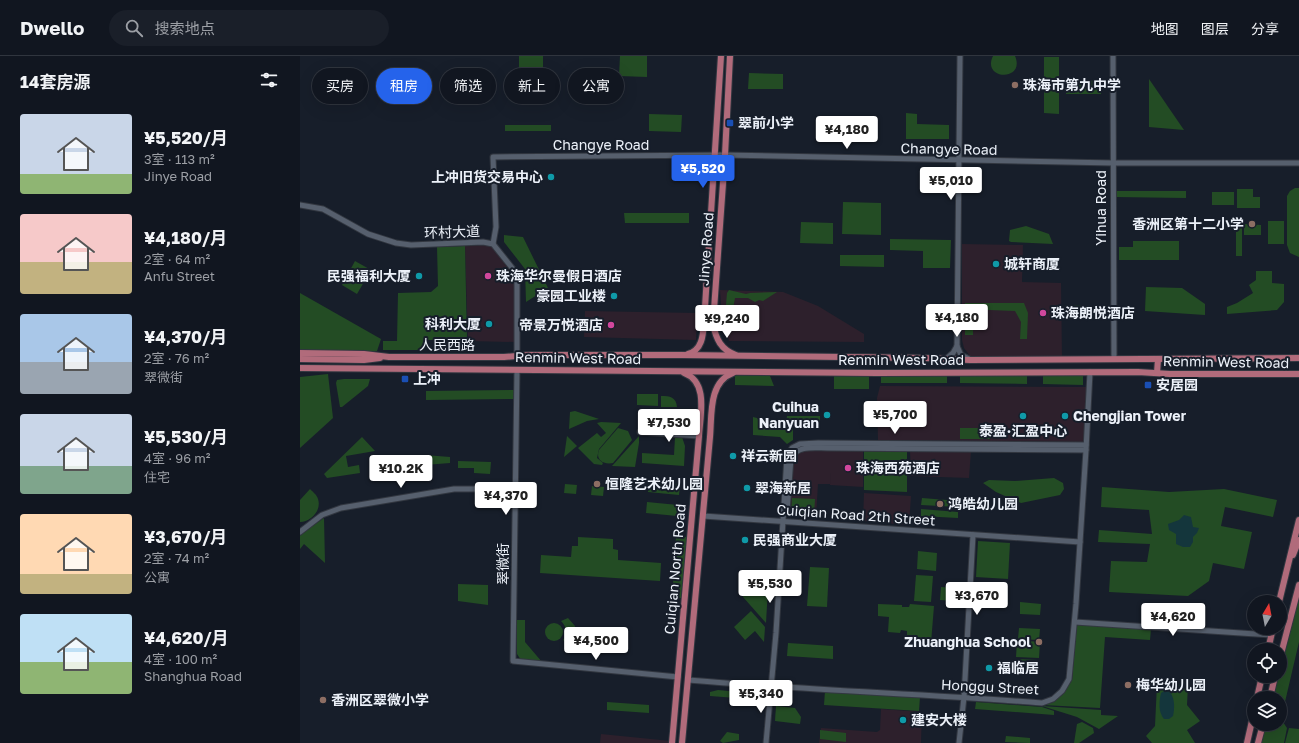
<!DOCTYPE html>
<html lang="zh">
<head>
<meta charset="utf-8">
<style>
	body { margin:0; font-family:"Golos Text","Noto Sans SC",sans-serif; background:#1a1f29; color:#f1f3f6; height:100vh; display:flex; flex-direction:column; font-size:15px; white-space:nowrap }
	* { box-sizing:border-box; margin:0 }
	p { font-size:13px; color:#9c9fa5 }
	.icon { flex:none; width:22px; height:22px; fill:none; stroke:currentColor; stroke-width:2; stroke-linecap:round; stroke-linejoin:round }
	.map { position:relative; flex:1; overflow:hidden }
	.panel { display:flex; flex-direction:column; background:#111620; width:300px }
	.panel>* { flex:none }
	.top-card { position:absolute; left:12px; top:12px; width:380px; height:36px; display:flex; gap:8px }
	.needle { width:26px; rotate:10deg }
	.controls { position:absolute; left:947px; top:539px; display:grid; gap:8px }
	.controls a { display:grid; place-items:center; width:40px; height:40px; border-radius:50%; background:#111620; box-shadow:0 4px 16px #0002,0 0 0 1px #30353e; font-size:20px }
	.price { position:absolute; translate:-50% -34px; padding:0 9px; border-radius:4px; background:#fff; color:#222; font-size:13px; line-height:26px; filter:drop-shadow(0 1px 2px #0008) }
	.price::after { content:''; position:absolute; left:50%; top:24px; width:12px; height:9px; margin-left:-6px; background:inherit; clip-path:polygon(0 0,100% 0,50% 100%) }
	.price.on { background:#2563eb; color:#fff }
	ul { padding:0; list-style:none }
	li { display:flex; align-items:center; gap:12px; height:100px; padding:0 20px }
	li span { display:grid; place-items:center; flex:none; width:112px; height:80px; border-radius:4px; color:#555 }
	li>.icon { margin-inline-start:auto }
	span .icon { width:48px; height:48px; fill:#fffc; stroke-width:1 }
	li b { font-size:17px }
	h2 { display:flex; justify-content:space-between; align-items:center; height:48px; padding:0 20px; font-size:17px }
	.pill { padding:0 14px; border-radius:18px; background:#111620; box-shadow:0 4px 16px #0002,0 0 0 1px #30353e; font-size:14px; line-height:36px }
	.pill.on { background:#2563eb; color:#fff }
	header { display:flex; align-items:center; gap:24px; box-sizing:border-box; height:56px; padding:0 20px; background:#111620; border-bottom:1px solid #30353e }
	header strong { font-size:19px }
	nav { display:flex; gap:22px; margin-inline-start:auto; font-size:14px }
	.search { width:280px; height:36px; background:#1a1f29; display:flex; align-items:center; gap:10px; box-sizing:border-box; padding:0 14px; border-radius:22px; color:#9c9fa5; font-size:15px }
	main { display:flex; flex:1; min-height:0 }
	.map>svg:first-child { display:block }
	.commercial { fill:#2d202c }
	.green { fill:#234c24 }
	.water { fill:#14363c }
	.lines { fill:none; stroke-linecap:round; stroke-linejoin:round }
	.minor-casing { stroke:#323740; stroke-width:7 }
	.major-casing { stroke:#323740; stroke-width:8 }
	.minor { stroke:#565f6d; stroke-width:5 }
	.major { stroke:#b16b7b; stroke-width:6 }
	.education-dot { fill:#8d6e63; stroke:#171e2a; stroke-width:1.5 }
	.transit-dot { fill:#1a4fb4; stroke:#171e2a; stroke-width:1.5 }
	.culture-dot { fill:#0f9aa8; stroke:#171e2a; stroke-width:1.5 }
	.hotel-dot { fill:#d1479c; stroke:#171e2a; stroke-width:1.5 }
	.labels { text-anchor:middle; stroke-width:4; stroke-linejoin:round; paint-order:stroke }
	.poi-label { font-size:14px; font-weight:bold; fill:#ecf1f9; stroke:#171e2a; text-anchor:start }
	.street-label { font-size:14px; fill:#ecf1f9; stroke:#171e2a }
</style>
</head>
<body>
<header>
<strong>Dwello</strong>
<div class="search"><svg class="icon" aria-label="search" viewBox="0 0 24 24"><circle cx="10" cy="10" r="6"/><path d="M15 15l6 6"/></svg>搜索地点</div>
<nav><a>地图</a><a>图层</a><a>分享</a></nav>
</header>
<main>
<section class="panel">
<h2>14套房源<svg class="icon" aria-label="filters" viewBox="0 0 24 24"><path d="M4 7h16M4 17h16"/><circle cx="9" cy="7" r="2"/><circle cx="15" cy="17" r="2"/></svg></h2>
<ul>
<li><span style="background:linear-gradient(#c9d6e8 75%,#8fb573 0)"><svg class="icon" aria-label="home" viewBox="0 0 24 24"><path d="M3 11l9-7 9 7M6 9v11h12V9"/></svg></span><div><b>¥5,520/月</b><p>3室 · 113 m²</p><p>Jinye Road</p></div></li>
<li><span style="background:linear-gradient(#f6c9c9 60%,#c2b280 0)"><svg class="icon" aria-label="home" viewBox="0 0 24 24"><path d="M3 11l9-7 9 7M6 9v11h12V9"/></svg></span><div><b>¥4,180/月</b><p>2室 · 64 m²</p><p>Anfu Street</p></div></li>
<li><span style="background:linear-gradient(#a9c7e8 60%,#9aa5b1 0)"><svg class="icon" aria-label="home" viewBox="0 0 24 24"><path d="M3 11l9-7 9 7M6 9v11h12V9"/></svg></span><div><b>¥4,370/月</b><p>2室 · 76 m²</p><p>翠微街</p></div></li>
<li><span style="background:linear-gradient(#c9d6e8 65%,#7fa58c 0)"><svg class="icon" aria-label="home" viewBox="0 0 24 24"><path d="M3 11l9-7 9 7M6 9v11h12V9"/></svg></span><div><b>¥5,530/月</b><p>4室 · 96 m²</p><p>住宅</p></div></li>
<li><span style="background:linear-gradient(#ffd9b3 75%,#c2b280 0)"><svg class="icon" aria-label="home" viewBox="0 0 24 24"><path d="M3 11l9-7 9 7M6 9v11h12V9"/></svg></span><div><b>¥3,670/月</b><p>2室 · 74 m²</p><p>公寓</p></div></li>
<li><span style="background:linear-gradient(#bfe0f5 60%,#8fb573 0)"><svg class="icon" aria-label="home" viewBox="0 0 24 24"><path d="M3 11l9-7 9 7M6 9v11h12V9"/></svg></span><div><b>¥4,620/月</b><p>4室 · 100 m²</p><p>Shanghua Road</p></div></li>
</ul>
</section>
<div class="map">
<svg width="999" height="687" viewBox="0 0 999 687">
	<rect width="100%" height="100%" fill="#171e2a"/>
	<!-- commercial -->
	<g class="commercial">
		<polygon points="662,188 723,189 722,226 761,227 762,302 670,300 664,292 662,284"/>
		<polygon points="183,189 192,190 212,214 215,228 216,286 168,285 165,190"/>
		<polygon points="420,234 483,236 518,250 564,278 564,286 429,285 422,263"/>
		<polygon points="285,255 397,257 396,284 284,281"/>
		<polygon points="580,330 787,331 784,386 578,384 577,342"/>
		<polygon points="532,394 563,394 563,431 530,429 531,405 530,428 518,428 516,462 490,460 493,404 498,398 504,395 532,395"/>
		<polygon points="610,394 671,395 669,422 611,420"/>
		<polygon points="564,437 611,440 609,469 563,465"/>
		<polygon points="581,653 622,656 621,687 519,687 521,672 577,676 580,674"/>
		<polygon points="301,678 371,685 371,687 300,687"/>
	</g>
	<!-- green -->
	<g class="green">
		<polygon points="219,0 243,0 243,44 219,43"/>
		<polygon points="320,0 347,0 347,21 319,20"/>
		<path d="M693,0H715C726,26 681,24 693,0Z"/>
		<polygon points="744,1 759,1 759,58 744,57"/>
		<polygon points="449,17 483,18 483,33 448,33"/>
		<polygon points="849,23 884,74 849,71"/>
		<polygon points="766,24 802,25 801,38 766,38"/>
		<polygon points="606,57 617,58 617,68 649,69 649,83 606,83"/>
		<polygon points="349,58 382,59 381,76 349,75"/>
		<rect x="205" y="69" width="46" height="6"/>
		<polygon points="995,132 999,132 999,201 990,197 987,189 987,140 990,135"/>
		<polygon points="937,133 953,133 953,141 960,141 960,152 937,152"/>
		<polygon points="815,135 886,135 886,142 815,141"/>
		<rect x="912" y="136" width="22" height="13"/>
		<polygon points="543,146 581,147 581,179 542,178"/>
		<polygon points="324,157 389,157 389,167 325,167"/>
		<rect x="936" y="162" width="6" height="38"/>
		<rect x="968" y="165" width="16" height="23"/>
		<polygon points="501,166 533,167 533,188 500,187"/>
		<polygon points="944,168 961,169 961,179 944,179"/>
		<polygon points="726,170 749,178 753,188 711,186 709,185 710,174"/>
		<polygon points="204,179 223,181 248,232 226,246 225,213 204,186"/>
		<polygon points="590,183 651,184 650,212 623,212 623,195 590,194"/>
		<polygon points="833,185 879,185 879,204 819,204 819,191 833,191"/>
		<polygon points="165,190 167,284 125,284 125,294 83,294 83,285 97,285 98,237 131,236 138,230 137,191"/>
		<polygon points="540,199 584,199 584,211 540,210"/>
		<polygon points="55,205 71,214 57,238 42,229"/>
		<polygon points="956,215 972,215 972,227 984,228 984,246 977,254 927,258 927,251 937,247 953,237 949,229 956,224"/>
		<polygon points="846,231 882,232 905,248 905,259 845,255"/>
		<polygon points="429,234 446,238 450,237 477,236 463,245 459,244 455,246 448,242 435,242 432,258 426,261 425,260 427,237"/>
		<polygon points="0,237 81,283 77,295 39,297 0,293"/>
		<polygon points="665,247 724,247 728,257 727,283 720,283 721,266 715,255 689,254 673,255 673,279 665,279"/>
		<polygon points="765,249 807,251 806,263 765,262"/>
		<polygon points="28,318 33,362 0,392 0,321"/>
		<polygon points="581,318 647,319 647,327 581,327"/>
		<polygon points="435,319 470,320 474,330 435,329"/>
		<rect x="534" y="319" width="35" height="14"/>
		<polygon points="660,319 727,319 727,328 660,327"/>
		<polygon points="743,320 783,320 783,329 743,328"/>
		<polygon points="44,323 70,323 68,330 42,351 40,351 36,327 37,324"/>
		<polygon points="214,334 214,343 126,344 126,335"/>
		<polygon points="337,338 358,338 358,350 337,349"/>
		<path d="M361,340C370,340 376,341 377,351H361Z"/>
		<polygon points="275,355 299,363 287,365 269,373 270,356"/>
		<polygon points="487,360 520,360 520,366 493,366 493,384 487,388 480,381 453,379 453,361 457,362 464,371 485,374"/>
		<polygon points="301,366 321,367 299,393 297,402 303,407 302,409 294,408 278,392 297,377 301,381 306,377 297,367"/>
		<path d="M318,372L328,375L332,384L313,407C304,409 295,404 299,394Z"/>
		<rect x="660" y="372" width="30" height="11"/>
		<polygon points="267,380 277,390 264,401"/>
		<polygon points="339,380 339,387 335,411 312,410"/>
		<polygon points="62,381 75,395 46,400 48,411 59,409 60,417 27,422 24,418"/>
		<polygon points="375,381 382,381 385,390 384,410 342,407 342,397 374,399"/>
		<polygon points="564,394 607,394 607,436 564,434"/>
		<polygon points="125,399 150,401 150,407 125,409"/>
		<polygon points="158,405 191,406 190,418 174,417 174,412 158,412"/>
		<polygon points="754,422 763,427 764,433 760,439 721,447 696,436 683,427 689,424 715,425"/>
		<polygon points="348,425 380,428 379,439 348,436"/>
		<polygon points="265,428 277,429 276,438 264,437"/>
		<polygon points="292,430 304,431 303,440 291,439"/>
		<polygon points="802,431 869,436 924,433 977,444 973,461 925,451 921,470 952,476 944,513 913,507 909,525 888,540 809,536 811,505 847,506 850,488 798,486 799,474 852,478 849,454 801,451"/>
		<path d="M10,433C13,436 17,439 18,443C22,455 10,466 0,466V444Z"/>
		<polygon points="492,442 515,443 514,460 491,459"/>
		<polygon points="622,442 659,445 658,451 621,449"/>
		<polygon points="347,446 378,449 377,460 346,457"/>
		<polygon points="621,453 658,456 658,462 621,460"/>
		<polygon points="24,462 25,507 4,488 0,493 0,480 1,478"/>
		<polygon points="376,480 387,481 381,542 372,542"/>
		<polygon points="278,481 313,483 313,493 318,494 318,504 361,507 360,525 240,517 241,499 271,501 272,490 278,490"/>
		<polygon points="678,485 710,487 708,523 676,521"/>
		<polygon points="618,495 637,497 636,515 617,513"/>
		<polygon points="510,511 529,512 527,551 507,550"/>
		<polygon points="616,519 633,520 631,546 614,545"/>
		<polygon points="158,528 188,529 188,549 158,545"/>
		<polygon points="999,529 999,586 981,663 987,672 984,687 958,687 963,668 980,668 980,642 970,642 976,620 980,620 980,603"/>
		<polygon points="444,530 468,532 466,567 443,541"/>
		<polygon points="641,531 655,532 654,545 640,544"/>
		<polygon points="720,546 741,548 740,559 720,558"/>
		<polygon points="578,548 602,549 602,551 609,551 610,548 634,550 631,587 607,584 607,575 601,574 600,577 588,576 589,561 578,560"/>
		<polygon points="451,555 465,571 464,586 455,575 445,584 434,571"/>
		<path d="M268,562L275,570L274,588H269L263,584C268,578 267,571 261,565Z"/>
		<polygon points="217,564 225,564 225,586 242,606 221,604 217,598"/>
		<circle cx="254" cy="576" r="9"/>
		<polygon points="777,568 851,573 850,584 805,581 800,652 743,649 764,635 772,624"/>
		<polygon points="719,572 740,573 739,584 718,583"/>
		<polygon points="717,584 740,586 739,602 716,601"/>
		<polygon points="488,587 533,590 533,603 487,600"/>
		<polygon points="717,603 738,604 737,616 716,614"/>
		<polygon points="857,628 888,629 887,649 900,665 887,674 895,687 852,687 846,680 855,670"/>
		<polygon points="418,634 449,637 449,643 410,640 410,636"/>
		<polygon points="525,635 620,641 619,655 524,649"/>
		<polygon points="307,646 349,649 349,657 307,654"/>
		<polygon points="676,646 742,651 754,655 754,659 675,653"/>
		<polygon points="476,650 495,652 501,661 500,668 475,665"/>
		<polygon points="742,650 801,654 801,659 818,660 799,673 777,661"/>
		<polygon points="782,666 793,672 794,677 779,687 774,687 777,668"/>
		<polygon points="989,672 999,673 999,687 985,687"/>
		<polygon points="520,674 546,677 546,686 520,683"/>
		<polygon points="427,676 439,678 439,684 423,687 420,685"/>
		<polygon points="706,680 730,682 730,687 705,686"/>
	</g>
	<!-- water -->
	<g class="water">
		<polygon points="884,459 891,461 893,471 899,472 897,477 893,481 893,486 890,491 883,491 876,488 876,478 869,474 868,468 879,464"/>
		<path d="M866,634C875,637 875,651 873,660L869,663H864C858,656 859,645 861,637Z"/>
	</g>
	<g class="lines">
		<defs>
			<g id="minor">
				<polyline points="813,0 814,303"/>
				<polyline points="0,149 23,153 68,178 96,187 111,189 183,186 193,188 213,213 217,227 217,300"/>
				<polyline points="193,188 196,171 193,101 425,99 813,107 999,107"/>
				<polyline points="657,290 660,0"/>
				<polyline points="646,303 653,297 657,290 661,299 669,303"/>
				<polyline points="217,314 213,605 378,621"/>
				<polyline points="340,376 399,380"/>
				<path d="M487,455L491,402C497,389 515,392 527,392L786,394"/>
				<polyline points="403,460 780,486"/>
				<polyline points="0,476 22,459 41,452 154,433 215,433"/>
				<polyline points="775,566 971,579"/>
				<path d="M388,624C506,634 624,638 742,647L753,643L762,635L769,623L776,548L786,394L790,316"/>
				<polyline points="466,687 476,577 487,400 492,392 500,388 518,387 786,389"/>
				<polyline points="659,687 664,641 673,479"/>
			</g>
			<g id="major">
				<path d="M430,0L425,99L413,268C416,283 421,294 436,299"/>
				<polyline points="0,297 64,298 89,301 204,301 228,299 382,299 625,302 670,304 999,302"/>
				<path d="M388,298C402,294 403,280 404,267L421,0"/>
				<polyline points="0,303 64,304 80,302"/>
				<polyline points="0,312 577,317 838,316 870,318 999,318"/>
				<polyline points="857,317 858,303"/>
				<polyline points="993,499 999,484"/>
				<polyline points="979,546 999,464"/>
				<polyline points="968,594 973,572"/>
				<polyline points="980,602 999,529"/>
				<polyline points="957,642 962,620"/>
				<polyline points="970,642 975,620"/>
				<path d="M372,687L399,380C400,360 409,326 384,317"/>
				<path d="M382,687L410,381C412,360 408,326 433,317"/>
				<polyline points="947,687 954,656"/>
				<polyline points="958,687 963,668"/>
			</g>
		</defs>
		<!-- minor casing -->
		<use href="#minor" class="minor-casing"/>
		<!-- major casing -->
		<use href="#major" class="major-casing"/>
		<!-- minor -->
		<use href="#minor" class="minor"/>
		<!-- major -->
		<use href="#major" class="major"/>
	</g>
	<!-- markers -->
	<g class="education-dot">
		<circle cx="715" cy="29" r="4"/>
		<circle cx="952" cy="168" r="4"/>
		<circle cx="297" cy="428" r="4"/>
		<circle cx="640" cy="448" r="4"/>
		<circle cx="739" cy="586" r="4"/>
		<circle cx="828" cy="629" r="4"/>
		<circle cx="23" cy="644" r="4"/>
	</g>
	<g class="transit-dot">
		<rect x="426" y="63" width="8" height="8" rx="2"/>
		<rect x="101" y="319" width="8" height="8" rx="2"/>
		<rect x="844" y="325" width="8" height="8" rx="2"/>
	</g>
	<g class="culture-dot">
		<circle cx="251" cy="121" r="4"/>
		<circle cx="696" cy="208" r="4"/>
		<circle cx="119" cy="220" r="4"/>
		<circle cx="314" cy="240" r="4"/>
		<circle cx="189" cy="268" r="4"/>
		<circle cx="527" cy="359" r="4"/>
		<circle cx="723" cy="360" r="4"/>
		<circle cx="765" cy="360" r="4"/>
		<circle cx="433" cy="400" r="4"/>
		<circle cx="447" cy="432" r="4"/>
		<circle cx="445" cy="484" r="4"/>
		<circle cx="689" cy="612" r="4"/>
		<circle cx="603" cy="664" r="4"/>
	</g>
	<g class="hotel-dot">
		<circle cx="188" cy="220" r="4"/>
		<circle cx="743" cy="257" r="4"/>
		<circle cx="311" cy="269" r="4"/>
		<circle cx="548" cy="412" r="4"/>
	</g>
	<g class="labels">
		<!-- poi labels -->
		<g class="poi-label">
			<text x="723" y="34">珠海市第九中学</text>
			<text x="438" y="72">翠前小学</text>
			<text x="243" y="126" text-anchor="end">上冲旧货交易中心</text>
			<text x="944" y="173" text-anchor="end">香洲区第十二小学</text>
			<text x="704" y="213">城轩商厦</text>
			<text x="111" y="225" text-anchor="end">民强福利大厦</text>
			<text x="196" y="225">珠海华尔曼假日酒店</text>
			<text x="306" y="245" text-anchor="end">豪园工业楼</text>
			<text x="751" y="262">珠海朗悦酒店</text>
			<text x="181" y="273" text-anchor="end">科利大厦</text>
			<text x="303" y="274" text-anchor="end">帝景万悦酒店</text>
			<text x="113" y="328">上冲</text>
			<text x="856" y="334">安居园</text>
			<text x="519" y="356" text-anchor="end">Cuihua<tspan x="519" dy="16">Nanyuan</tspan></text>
			<text x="773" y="365">Chengjian Tower</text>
			<text x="723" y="380" text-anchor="middle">泰盈·汇盈中心</text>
			<text x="441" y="405">祥云新园</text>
			<text x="556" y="417">珠海西苑酒店</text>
			<text x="305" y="433">恒隆艺术幼儿园</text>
			<text x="455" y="437">翠海新居</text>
			<text x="648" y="453">鸿皓幼儿园</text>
			<text x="453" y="489">民强商业大厦</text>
			<text x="731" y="591" text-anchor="end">Zhuanghua School</text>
			<text x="697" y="617">福临居</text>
			<text x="836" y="634">梅华幼儿园</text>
			<text x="31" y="649">香洲区翠微小学</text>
			<text x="611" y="669">建安大楼</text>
		</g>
		<!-- street labels -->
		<g class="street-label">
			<text x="301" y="94">Changye Road</text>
			<text transform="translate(649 93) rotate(1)" y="5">Changye Road</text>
			<text transform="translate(801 152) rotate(-90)" y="5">Yihua Road</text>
			<text transform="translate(152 176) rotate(-2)" y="5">环村大道</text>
			<text transform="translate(406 193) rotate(-86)" y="5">Jinye Road</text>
			<text x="147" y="294">人民西路</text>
			<text transform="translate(278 302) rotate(1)" y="5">Renmin West Road</text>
			<text x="601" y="309">Renmin West Road</text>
			<text transform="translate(926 306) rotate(1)" y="5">Renmin West Road</text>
			<text transform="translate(556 459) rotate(4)" y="5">Cuiqian Road 2th Street</text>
			<text transform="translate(203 508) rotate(-90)" y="5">翠微街</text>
			<text transform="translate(375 513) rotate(-85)" y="5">Cuiqian North Road</text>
			<text transform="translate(690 631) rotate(3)" y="5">Honggu Street</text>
		</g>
	</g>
</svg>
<div class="controls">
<a><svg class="needle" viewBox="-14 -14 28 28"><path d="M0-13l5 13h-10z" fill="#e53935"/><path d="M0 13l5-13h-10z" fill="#9c9fa5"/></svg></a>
<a><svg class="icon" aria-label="locate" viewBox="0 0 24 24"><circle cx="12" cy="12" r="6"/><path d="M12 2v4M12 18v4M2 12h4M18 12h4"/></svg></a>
<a><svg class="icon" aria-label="layers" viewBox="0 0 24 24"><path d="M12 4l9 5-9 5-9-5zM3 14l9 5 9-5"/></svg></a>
</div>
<b class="price" style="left:547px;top:94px">¥4,180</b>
<b class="price on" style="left:403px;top:133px">¥5,520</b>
<b class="price" style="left:651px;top:145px">¥5,010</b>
<b class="price" style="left:657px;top:282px">¥4,180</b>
<b class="price" style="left:427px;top:283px">¥9,240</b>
<b class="price" style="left:595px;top:379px">¥5,700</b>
<b class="price" style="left:369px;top:387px">¥7,530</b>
<b class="price" style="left:101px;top:433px">¥10.2K</b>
<b class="price" style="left:206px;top:460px">¥4,370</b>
<b class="price" style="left:470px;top:548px">¥5,530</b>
<b class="price" style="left:677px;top:560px">¥3,670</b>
<b class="price" style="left:873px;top:581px">¥4,620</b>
<b class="price" style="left:296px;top:605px">¥4,500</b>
<b class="price" style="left:461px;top:658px">¥5,340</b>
<div class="top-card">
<a class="pill">买房</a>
<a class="pill on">租房</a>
<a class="pill">筛选</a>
<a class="pill">新上</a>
<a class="pill">公寓</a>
</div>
</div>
</main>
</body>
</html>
